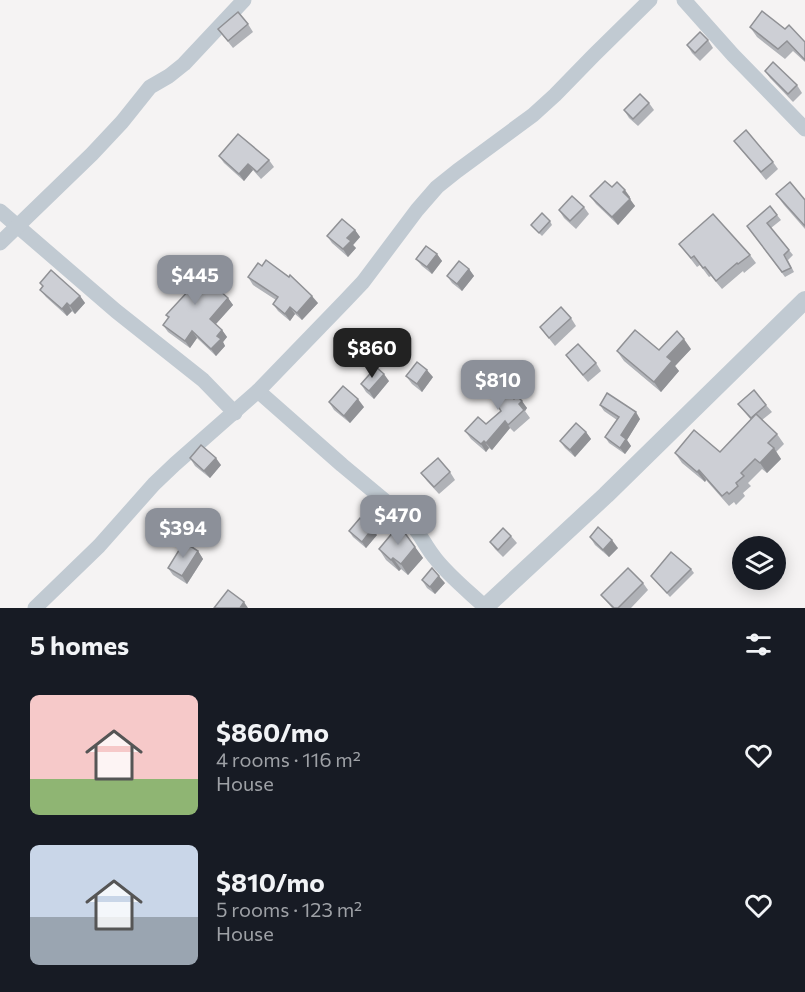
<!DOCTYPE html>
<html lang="en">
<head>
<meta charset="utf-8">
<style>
	body { margin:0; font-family:Commissioner,sans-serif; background:#20242c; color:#f1f3f6; height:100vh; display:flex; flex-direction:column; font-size:22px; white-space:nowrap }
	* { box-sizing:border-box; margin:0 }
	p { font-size:20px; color:#9ea1a6 }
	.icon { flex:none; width:33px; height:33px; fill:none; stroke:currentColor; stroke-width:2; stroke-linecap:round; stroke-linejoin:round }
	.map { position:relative; height:608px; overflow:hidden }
	.sheet { display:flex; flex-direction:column; background:#171b24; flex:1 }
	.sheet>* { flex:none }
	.controls { position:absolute; left:732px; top:536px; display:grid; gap:12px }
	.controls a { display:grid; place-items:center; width:54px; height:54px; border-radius:50%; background:#171b24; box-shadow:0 3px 15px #0003; font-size:30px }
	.price { position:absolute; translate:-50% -51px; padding:0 14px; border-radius:12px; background:#8c9099; color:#fff; font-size:20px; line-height:39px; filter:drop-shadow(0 2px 3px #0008) }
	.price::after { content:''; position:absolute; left:50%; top:36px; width:18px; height:14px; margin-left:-9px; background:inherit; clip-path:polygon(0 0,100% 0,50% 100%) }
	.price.selected { background:#222; color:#fff }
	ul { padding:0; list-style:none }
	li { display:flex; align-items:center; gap:18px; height:150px; padding:0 30px }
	li span { display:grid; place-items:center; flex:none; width:168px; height:120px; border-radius:9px; color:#555 }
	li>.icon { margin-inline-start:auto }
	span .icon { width:72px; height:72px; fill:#fffc; stroke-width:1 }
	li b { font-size:26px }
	h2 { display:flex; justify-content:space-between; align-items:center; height:72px; padding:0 30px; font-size:26px }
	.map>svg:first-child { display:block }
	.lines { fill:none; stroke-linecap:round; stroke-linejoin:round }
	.minor { stroke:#c1cad2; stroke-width:15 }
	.tertiary { stroke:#c1cad2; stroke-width:18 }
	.wall { fill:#b0b2b7 }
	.shaded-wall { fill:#909195 }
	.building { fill:#cdcfd5; stroke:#909195; stroke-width:1.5 }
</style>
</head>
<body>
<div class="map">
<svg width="805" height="608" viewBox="0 0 805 608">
	<rect width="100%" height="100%" fill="#f5f3f3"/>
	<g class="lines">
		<!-- minor -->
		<g class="minor">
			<polyline points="684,0 733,55 805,129"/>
			<polyline points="0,211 116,311 203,380 235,413"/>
			<polyline points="0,243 92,154 122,122 150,87 169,76 184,64 244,0"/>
			<path d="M258,391L342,465L408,520C419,531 425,546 435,558C449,576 468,591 485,607"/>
			<polyline points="35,608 99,546 154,484 175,464 258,391 345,301 363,282 417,210 437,187 457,171 533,115 555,95 594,55 650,0"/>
		</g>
		<!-- tertiary -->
		<polyline class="tertiary" points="484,608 606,495 805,300"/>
	</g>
	<!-- wall -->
	<g class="wall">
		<polygon points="248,24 253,32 233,48 218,29"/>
		<polygon points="750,27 785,29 805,42 805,62 793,51 785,59 757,37"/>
		<polygon points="708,40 713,48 700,61 692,53 687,45"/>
		<polygon points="765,71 797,85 802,93 793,102 770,78"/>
		<polygon points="649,103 654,110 638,126 629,118 624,110"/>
		<polygon points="734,141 773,162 778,169 766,180"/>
		<polygon points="219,156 269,160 274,167 261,179 253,170 244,181 224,163"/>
		<polygon points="612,187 630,197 629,199 635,206 618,225 596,204 590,196"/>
		<polygon points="776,194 805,200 805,229 784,205"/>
		<polygon points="584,207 589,214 576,229 564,218 559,210"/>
		<polygon points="777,215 781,220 771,228 793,255 788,260 794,272 785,277 747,226"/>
		<polygon points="550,221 552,225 542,236 531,225"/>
		<polygon points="355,230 360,237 353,245 356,248 348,257 332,243 327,236"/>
		<polygon points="679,244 750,255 756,263 744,273 743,271 722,289 711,276 709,277 700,265 697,267"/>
		<polygon points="437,254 442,261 432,274 422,266 416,259"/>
		<polygon points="163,269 199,278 228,298 233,305 216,324 222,330 227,337 223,342 225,346 216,356 197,338 190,348 168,332 163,325 168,318 166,315 190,289 180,280 176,284 168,276"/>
		<polygon points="469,269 474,276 462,291 452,283 447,276"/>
		<polygon points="248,277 318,303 302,320 295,314 290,321 278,311 273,304 276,300 253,285"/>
		<polygon points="40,283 80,296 85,303 75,314 72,311 67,316 46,297 40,290 43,287"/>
		<polygon points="571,318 576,326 555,346 540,327"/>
		<polygon points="691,349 675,366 679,371 661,392 624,361 617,351"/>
		<polygon points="566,355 596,363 601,371 588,382 571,362"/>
		<polygon points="507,374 521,396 519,398 527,408 525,411 530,418 514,432 510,428 492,450 489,448 486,452 471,439 465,431 486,424 501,411"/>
		<polygon points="406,376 433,377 422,392 412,384"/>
		<polygon points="389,381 374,399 366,392 361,384"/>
		<polygon points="329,402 364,407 350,423 334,410"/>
		<polygon points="738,404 766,405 772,412 762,420 777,434 784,444 776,452 781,459 767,473 762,469 748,483 751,486 743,493 745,496 736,505 734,502 729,506 706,480 705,482 682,463 675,453 720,452 751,420"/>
		<polygon points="600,405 640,419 627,440 631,446 625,454 609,443 605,437 617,420 604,411"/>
		<polygon points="586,432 591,439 575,457 565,448 560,441"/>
		<polygon points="190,458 221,465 210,478 195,466"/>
		<polygon points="450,472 455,480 439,494 427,481 421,473"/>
		<polygon points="399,525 423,558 408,575 401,569 399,571 386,560 379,549"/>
		<polygon points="349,531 377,535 366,548 353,537"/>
		<polygon points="511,536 517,543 503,557 495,549 490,542"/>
		<polygon points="590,537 618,548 609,557 595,545"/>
		<polygon points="198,551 203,559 187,584 173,575 168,568"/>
		<polygon points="691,569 694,573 670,597 651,576"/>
		<polygon points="422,580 445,583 435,594 427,588"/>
		<polygon points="643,583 648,590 631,608 612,608 601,595"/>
	</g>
	<!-- shaded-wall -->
	<g class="shaded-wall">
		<polygon points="248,164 253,170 244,181 239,174"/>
		<polygon points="625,190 630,197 628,200 623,192"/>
		<polygon points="630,199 635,206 618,225 612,217"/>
		<polygon points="355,230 360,237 353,245 356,248 348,257 343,249 347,238"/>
		<polygon points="437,254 442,261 432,274 427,267"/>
		<polygon points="469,269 474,276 462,291 457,284"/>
		<polygon points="175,273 180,280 176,284 171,277"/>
		<polygon points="80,296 85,303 75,314 70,306"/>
		<polygon points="312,296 318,303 302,320 297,313"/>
		<polygon points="228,298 233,305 214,326 210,319"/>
		<polygon points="67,303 72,311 67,316 62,309"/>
		<polygon points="290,307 295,314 290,321 285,314"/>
		<polygon points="222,330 227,337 223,342 225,346 216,356 211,349 217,336"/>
		<polygon points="192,331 197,338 190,348 185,341"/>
		<polygon points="684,339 691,349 675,366 679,371 661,392 654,382 667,357"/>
		<polygon points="427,370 433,377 422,392 417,384"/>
		<polygon points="384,374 389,381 374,399 369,391"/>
		<polygon points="358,399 364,407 350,423 344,416"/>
		<polygon points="522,401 527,408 525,411 519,404"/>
		<polygon points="636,412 640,419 627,440 631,446 625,454 620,448 621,435"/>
		<polygon points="505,421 510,428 492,450 486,443"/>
		<polygon points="586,432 591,439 575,457 570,450"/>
		<polygon points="484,441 489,448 486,452 481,444"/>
		<polygon points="774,448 781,459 767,473 760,463"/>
		<polygon points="216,458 221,465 210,478 204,471"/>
		<polygon points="699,470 706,480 705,482 697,472"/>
		<polygon points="372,529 377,535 366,548 362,542"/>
		<polygon points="612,540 618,548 609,557 603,550"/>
		<polygon points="415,547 423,558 408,575 401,564"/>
		<polygon points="198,551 203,559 187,584 182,576"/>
		<polygon points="393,558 401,569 399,571 391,560"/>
		<polygon points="439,576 445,583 435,594 430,587"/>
		<polygon points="244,602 248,608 240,608"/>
	</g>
	<!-- building -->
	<g class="building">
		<polygon points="762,11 785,29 789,25 805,42 805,60 787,41 778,49 750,27"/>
		<polygon points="238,12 248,24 228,41 218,29"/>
		<polygon points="700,32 708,40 695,53 687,45"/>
		<polygon points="773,62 797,85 788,94 765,71"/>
		<polygon points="640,94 649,103 633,119 624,110"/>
		<polygon points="746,130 773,162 761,172 734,141"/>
		<polygon points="238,134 269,160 257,172 248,164 239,174 219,156"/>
		<polygon points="605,181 612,187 617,182 625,190 623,192 630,199 612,217 590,196"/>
		<polygon points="790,182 805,200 805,226 776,194"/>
		<polygon points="572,196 584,207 570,221 559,210"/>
		<polygon points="770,206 777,215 767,223 789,250 784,255 791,268 782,272 747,226"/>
		<polygon points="542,213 550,221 539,233 531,225"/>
		<polygon points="713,214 750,255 738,264 737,263 716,281 705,267 703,268 694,256 691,258 679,244"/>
		<polygon points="342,219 355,230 347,238 351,241 343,249 327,236"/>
		<polygon points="426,246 437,254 427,267 416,259"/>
		<polygon points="175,256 199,278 202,275 228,298 210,319 222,330 217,336 221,339 211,349 192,331 185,341 163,325 169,317 166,315 191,288 175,273 171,277 163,269"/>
		<polygon points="266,260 289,277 290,275 312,296 297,313 290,307 285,314 273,304 278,297 248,277 258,263 262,266"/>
		<polygon points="459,261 469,269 457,284 447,276"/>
		<polygon points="51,270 80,296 70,306 67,303 62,309 40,290 43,286 40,283"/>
		<polygon points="561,307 571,318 549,338 540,327"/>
		<polygon points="635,330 659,350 677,331 684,339 667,357 672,361 654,382 617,351"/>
		<polygon points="578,344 596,363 583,375 566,355"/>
		<polygon points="417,362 427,370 417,384 406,376"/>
		<polygon points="376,367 384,374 369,391 361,384"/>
		<polygon points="507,374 516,388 509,393 514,399 517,396 522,401 519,404 524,410 508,425 505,421 486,443 484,441 481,444 465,431 478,417 486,424 501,411 487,388"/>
		<polygon points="343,386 358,399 344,416 329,402"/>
		<polygon points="754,390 766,405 751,418 738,404"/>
		<polygon points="607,393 636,412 621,435 626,439 620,448 605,437 619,417 600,405"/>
		<polygon points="756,414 777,434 768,443 774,448 760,463 755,459 741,473 744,476 736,483 738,486 729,494 727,492 722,496 699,470 697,472 675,453 694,430 720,452"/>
		<polygon points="576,423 586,432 570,450 560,441"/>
		<polygon points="201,445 216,458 204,471 190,458"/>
		<polygon points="438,458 450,472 434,487 421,473"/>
		<polygon points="360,518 372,529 362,542 349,531"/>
		<polygon points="399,525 415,547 401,564 393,558 391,560 379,549"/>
		<polygon points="598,527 612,540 603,550 590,537"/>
		<polygon points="503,528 511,536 498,550 490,542"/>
		<polygon points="184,542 198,551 182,576 168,568"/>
		<polygon points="671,552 691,569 667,593 651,576"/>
		<polygon points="432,568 439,576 430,587 422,580"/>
		<polygon points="628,568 643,583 618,608 614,608 601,595"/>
		<polygon points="228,590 244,602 240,608 214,608"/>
	</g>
</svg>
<div class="controls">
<a><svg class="icon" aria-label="layers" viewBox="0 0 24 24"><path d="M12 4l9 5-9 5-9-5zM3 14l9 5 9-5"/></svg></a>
</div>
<b class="price" style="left:195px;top:306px">$445</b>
<b class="price selected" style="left:372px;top:379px">$860</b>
<b class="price" style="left:498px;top:411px">$810</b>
<b class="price" style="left:398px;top:546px">$470</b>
<b class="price" style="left:183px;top:559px">$394</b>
</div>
<section class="sheet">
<h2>5 homes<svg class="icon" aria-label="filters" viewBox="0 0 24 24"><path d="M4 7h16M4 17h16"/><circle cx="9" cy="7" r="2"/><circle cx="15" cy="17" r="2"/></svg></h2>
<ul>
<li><span style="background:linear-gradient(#f6c9c9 70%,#8fb573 0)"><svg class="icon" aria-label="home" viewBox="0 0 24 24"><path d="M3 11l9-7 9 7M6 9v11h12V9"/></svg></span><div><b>$860/mo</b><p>4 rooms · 116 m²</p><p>House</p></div><svg class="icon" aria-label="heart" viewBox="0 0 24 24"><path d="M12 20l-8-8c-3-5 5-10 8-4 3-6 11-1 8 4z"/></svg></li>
<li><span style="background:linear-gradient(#c9d6e8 60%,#9aa5b1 0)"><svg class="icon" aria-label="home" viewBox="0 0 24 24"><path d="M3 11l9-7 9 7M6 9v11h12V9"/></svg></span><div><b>$810/mo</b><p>5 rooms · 123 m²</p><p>House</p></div><svg class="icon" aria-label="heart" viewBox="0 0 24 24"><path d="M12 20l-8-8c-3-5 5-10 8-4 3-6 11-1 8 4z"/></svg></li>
</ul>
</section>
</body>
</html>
